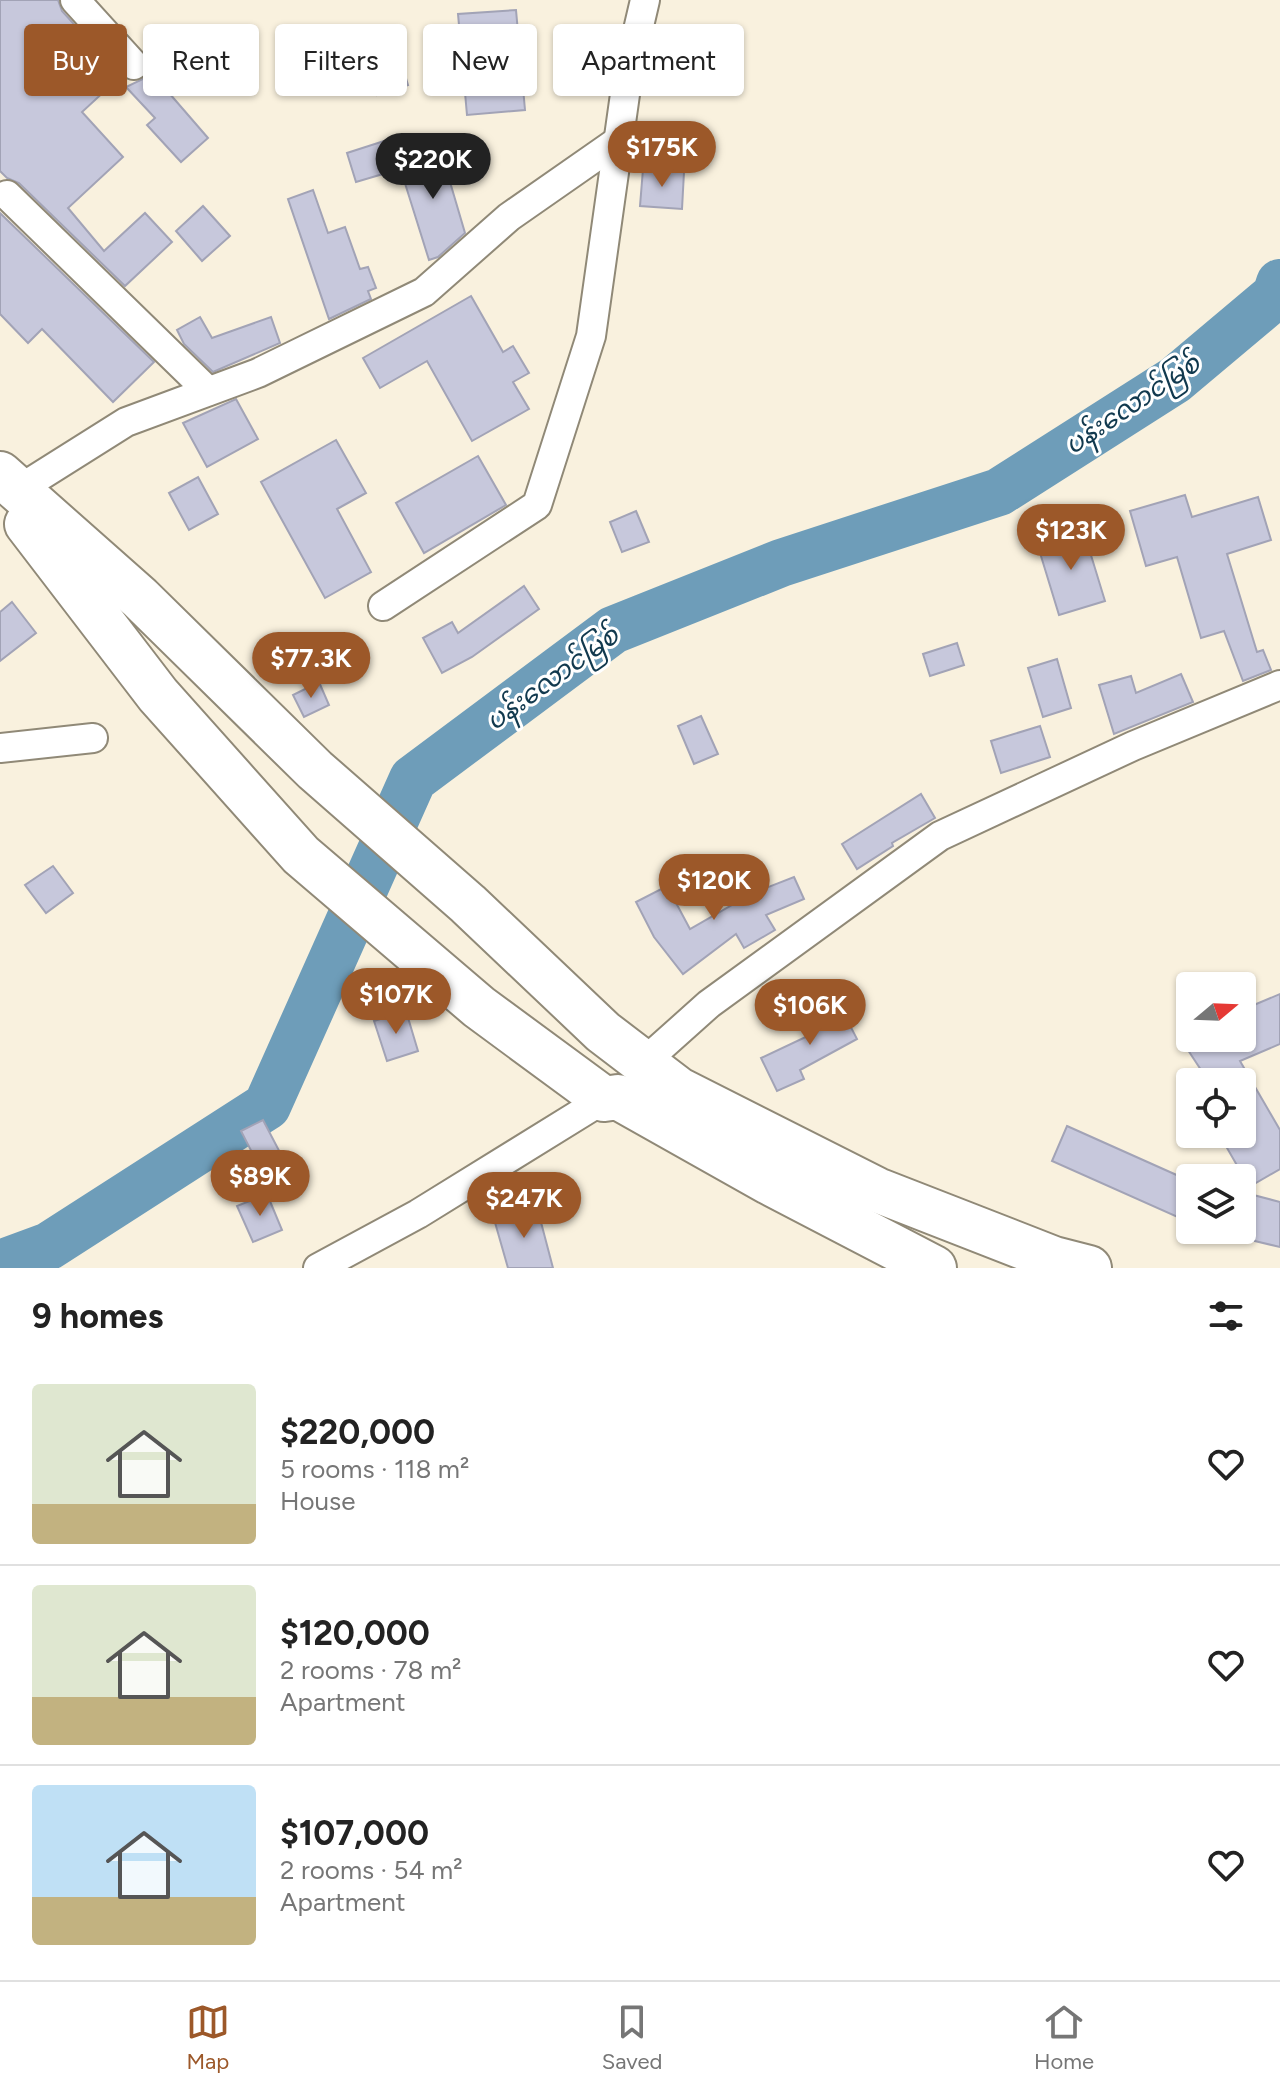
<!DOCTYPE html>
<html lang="en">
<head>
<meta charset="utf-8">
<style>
	body { margin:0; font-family:Figtree,"Noto Sans Myanmar",sans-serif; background:#f6f6f6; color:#222; height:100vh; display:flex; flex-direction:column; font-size:30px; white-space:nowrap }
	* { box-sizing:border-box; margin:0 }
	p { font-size:26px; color:#767676 }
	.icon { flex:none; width:44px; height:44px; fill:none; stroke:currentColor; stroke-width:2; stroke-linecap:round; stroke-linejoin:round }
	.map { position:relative; height:1268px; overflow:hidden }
	.side { display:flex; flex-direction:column; background:#fff; flex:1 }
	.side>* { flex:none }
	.top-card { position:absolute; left:24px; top:24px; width:800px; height:72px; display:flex; gap:16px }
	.needle { width:52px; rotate:71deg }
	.controls { position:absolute; left:1176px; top:972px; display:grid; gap:16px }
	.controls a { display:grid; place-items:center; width:80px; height:80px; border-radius:8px; background:#fff; box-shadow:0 2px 6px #0004; font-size:40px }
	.price { position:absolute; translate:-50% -68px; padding:0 18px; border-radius:28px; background:#9c5829; color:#fff; font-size:26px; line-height:52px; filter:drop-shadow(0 2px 4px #0008) }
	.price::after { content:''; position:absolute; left:50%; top:48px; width:24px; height:18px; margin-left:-12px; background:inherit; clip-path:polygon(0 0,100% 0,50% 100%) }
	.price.active { background:#222; color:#fff }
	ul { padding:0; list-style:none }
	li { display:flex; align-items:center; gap:24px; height:200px; padding:0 32px }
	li+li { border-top:2px solid #e0e0e0 }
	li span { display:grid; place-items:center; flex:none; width:224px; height:160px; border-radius:8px; color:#555 }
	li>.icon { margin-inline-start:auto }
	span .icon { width:96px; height:96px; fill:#fffc; stroke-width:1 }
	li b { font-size:34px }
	h2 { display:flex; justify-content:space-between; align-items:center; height:96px; padding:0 32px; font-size:34px }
	.pill { padding:0 28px; border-radius:8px; background:#fff; box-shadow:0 2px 6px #0004; font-size:28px; line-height:72px }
	.pill.active { background:#9c5829; color:#fff }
	.dock { display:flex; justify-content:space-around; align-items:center; height:112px; border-top:2px solid #e0e0e0; background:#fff; font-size:22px; color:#767676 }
	.dock a { display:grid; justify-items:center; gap:4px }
	.dock .active { color:#9c5829 }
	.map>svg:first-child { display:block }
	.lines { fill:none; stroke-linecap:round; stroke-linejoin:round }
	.river { stroke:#6e9db9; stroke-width:48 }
	.building { fill:#c7c8dc; stroke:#a2a3b6; stroke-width:2 }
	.minor-casing { stroke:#908977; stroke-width:32 }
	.trunk-casing { stroke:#908977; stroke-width:48 }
	.minor { stroke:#fff; stroke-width:28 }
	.trunk { stroke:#fff; stroke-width:44 }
	.labels { text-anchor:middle; stroke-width:6; stroke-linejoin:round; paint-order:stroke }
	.water-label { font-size:26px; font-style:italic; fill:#11394e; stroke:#fff }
</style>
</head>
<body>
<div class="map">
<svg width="1280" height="1268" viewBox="0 0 1280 1268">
	<rect width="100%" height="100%" fill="#f9f1de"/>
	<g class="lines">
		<!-- river -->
		<polyline class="river" points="0,1264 49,1246 267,1106 413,779 613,630 781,563 999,492 1175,380 1276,295 1280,283"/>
	</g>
	<!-- building -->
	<g class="building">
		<polygon points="0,0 58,0 62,11 121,76 82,112 123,157 68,208 104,251 145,213 172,242 125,286 19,183 7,178 0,171"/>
		<polygon points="516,10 525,110 467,115 458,14"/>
		<polygon points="399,54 408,85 377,95 367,64"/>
		<polygon points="150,71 208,138 181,162 147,125 155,118 126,87 145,78"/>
		<polygon points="384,141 393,171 356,182 347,153"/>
		<polygon points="440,148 465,233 438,257 429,260 398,161"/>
		<polygon points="643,169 684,172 682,209 640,206"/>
		<polygon points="313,190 328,233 345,227 360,269 368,267 376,288 368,291 371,299 329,319 288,199"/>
		<polygon points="203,206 230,236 202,261 176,231"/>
		<polygon points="0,213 154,362 113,402 42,329 28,343 0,314"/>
		<polygon points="471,296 503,352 513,346 529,373 513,382 529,409 472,441 427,361 380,388 363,358"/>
		<polygon points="200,317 212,338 271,317 280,343 213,372 184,344 177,330"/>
		<polygon points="236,399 258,439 207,467 183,423"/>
		<polygon points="336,440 366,493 337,509 371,572 325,598 261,482"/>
		<polygon points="478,456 506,505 424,553 396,503"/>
		<polygon points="198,477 218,514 189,530 169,493"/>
		<polygon points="1185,495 1192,517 1258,497 1271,540 1227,554 1257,652 1263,650 1271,670 1243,681 1224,631 1201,638 1177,557 1146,566 1130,511"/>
		<polygon points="636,511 649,542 622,552 610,522"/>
		<polygon points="1083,529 1105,601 1059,615 1037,543"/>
		<polygon points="524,586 539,609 472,657 442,673 423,638 452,622 458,633"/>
		<polygon points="12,602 36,633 0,661 0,612"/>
		<polygon points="957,643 964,665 930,676 923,654"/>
		<polygon points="1057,659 1071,708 1043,717 1028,668"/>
		<polygon points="1181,674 1193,702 1114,734 1099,685 1131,676 1136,693"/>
		<polygon points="319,682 329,705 304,717 293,695"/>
		<polygon points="701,716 718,754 694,764 678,726"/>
		<polygon points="1040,726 1050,757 1001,773 991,741"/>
		<polygon points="921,794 935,818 892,843 893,846 857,869 842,844"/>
		<polygon points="53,866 73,893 46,913 25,885"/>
		<polygon points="794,877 804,899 766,915 775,930 744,948 736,934 683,974 654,937 636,902 667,886 690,929 753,893"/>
		<polygon points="1280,994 1280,1044 1240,1061 1280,1130 1280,1169 1242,1191 1242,1174 1219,1134 1242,1134 1242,1082 1209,1082 1180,1038 1242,1038 1242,1010"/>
		<polygon points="839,1004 857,1039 800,1070 804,1079 777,1091 761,1058 810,1035 804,1022"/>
		<polygon points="406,1011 418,1051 387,1061 374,1021"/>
		<polygon points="263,1120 297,1185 275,1197 241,1131"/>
		<polygon points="1067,1126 1190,1181 1190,1201 1182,1219 1052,1161"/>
		<polygon points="1242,1192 1280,1202 1280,1247 1242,1238"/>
		<polygon points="267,1194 282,1230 253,1242 237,1206"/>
		<polygon points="537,1207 553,1268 508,1268 494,1219"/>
	</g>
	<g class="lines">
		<defs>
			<g id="minor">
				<polyline points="75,0 134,65"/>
				<polyline points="7,195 208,391"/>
				<polyline points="18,490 126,422 258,373 424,292 509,217 618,141"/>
				<polyline points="383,606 537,505 591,336 628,73 645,0"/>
				<polyline points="0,748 93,738"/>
				<polyline points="643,1063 709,1004 940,836 1133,746 1280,685"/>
				<polyline points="318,1268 418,1214 604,1099"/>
			</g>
			<g id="trunk">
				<polyline points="0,474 140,598 315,770 468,904 603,1032 679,1090 877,1190 1054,1259 1089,1268"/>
				<polyline points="27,524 158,695 301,855 479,1007 604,1099 618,1097 769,1182 934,1268"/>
			</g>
		</defs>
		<!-- minor casing -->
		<use href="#minor" class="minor-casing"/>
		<!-- trunk casing -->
		<use href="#trunk" class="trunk-casing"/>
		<!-- minor -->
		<use href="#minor" class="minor"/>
		<!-- trunk -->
		<use href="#trunk" class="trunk"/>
	</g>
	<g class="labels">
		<!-- water labels -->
		<g class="water-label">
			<text transform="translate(1132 404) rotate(-34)" y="9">ပန်းလောင်မြစ်</text>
			<text transform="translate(552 678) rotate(-36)" y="9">ပန်းလောင်မြစ်</text>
		</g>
	</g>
</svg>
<div class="controls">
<a><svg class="needle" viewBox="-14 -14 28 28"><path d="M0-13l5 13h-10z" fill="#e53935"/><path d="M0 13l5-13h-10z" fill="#767676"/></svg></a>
<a><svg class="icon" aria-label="locate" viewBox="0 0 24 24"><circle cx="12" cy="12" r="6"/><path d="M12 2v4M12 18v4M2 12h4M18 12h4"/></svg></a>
<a><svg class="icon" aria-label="layers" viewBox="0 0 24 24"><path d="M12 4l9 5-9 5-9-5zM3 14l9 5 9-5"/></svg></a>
</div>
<b class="price" style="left:662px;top:189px">$175K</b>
<b class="price active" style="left:433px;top:201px">$220K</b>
<b class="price" style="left:1071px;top:572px">$123K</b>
<b class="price" style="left:311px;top:700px">$77.3K</b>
<b class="price" style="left:714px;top:922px">$120K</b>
<b class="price" style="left:396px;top:1036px">$107K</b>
<b class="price" style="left:810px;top:1047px">$106K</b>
<b class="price" style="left:260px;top:1218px">$89K</b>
<b class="price" style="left:524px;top:1240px">$247K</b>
<div class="top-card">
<a class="pill active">Buy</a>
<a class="pill">Rent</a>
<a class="pill">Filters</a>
<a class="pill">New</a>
<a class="pill">Apartment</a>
</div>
</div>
<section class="side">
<h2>9 homes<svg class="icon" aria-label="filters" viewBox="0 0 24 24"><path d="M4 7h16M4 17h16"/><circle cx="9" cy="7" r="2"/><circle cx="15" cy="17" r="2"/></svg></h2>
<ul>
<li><span style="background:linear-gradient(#dfe7d0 75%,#c2b280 0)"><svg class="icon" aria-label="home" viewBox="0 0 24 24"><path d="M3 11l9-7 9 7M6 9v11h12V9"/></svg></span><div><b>$220,000</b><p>5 rooms · 118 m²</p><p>House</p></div><svg class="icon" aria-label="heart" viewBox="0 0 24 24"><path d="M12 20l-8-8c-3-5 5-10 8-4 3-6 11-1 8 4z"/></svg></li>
<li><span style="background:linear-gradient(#dfe7d0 70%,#c2b280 0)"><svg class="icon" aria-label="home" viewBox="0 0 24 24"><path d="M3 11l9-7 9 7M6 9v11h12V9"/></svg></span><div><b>$120,000</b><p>2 rooms · 78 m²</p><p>Apartment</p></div><svg class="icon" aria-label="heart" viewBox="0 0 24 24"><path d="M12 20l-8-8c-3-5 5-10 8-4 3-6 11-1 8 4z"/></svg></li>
<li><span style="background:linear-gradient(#bfe0f5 70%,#c2b280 0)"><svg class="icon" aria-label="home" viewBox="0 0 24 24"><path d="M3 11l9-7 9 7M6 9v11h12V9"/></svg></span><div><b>$107,000</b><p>2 rooms · 54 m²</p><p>Apartment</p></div><svg class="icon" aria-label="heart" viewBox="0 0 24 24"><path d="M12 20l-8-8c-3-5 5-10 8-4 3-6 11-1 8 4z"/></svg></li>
</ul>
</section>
<nav class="dock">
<a class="active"><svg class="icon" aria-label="map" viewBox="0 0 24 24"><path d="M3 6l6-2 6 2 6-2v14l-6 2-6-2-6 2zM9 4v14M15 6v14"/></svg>Map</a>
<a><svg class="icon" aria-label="saved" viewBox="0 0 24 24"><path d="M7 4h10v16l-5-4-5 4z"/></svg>Saved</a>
<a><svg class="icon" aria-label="home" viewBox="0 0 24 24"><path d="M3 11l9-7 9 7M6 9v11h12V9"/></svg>Home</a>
</nav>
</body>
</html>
